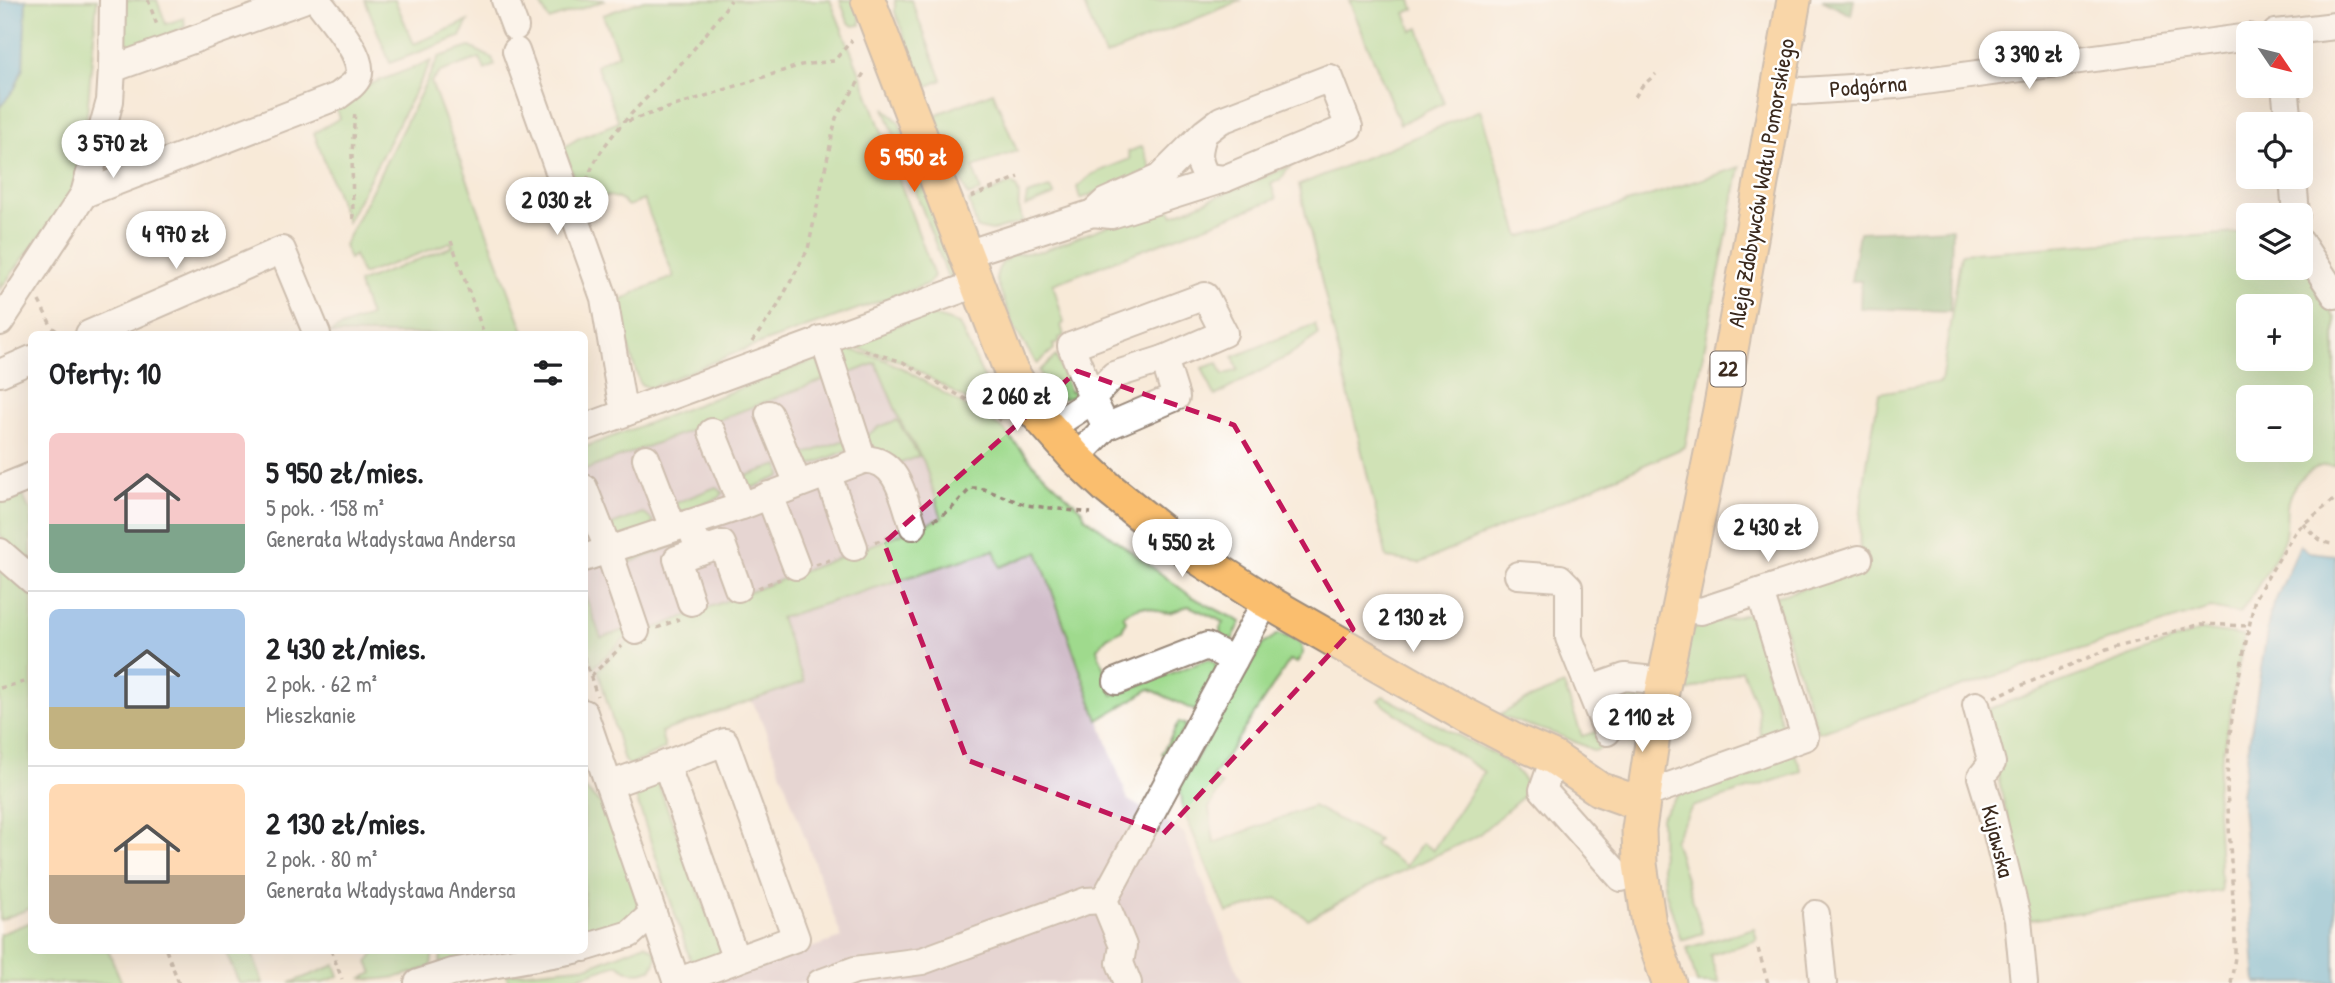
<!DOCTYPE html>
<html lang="pl">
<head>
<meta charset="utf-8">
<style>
	body { margin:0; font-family:"Patrick Hand",sans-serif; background:#f6f6f6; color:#202124; height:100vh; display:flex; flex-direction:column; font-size:26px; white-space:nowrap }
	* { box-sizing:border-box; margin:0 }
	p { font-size:23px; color:#757577 }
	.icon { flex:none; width:38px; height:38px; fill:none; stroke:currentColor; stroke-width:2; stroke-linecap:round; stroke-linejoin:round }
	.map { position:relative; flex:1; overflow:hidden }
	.side { position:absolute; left:28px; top:331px; width:560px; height:623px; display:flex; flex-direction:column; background:#fff; border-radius:10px; box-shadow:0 7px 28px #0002 }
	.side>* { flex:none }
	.needle { width:46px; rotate:125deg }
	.controls { position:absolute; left:2236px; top:21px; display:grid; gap:14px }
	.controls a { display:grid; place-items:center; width:77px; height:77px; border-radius:10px; background:#fff; box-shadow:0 7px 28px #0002; font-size:35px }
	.price { position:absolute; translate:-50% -60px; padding:0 16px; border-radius:24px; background:#fff; color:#222; font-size:23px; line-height:46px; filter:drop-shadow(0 2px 4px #0008) }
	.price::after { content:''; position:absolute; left:50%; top:42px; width:21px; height:16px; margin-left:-10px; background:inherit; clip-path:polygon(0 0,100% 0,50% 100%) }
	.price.selected { background:#ea580c; color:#fff }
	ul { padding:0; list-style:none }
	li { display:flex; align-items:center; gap:21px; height:175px; padding:0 21px }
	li+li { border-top:2px solid #e0e0e0 }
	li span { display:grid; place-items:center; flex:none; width:196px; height:140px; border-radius:10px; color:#555 }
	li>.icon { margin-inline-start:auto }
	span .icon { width:84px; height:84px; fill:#fffc; stroke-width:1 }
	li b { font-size:30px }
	h2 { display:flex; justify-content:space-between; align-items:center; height:84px; padding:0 21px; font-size:30px }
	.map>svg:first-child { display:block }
	.industrial { fill:#d1bdca }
	.green { fill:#9fda8d; stroke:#6d8256; stroke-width:2; fill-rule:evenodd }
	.forest { fill:#7fba78; stroke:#5d724b; stroke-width:2 }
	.water { fill:#5bb2d8; stroke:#4b6e7b; stroke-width:2 }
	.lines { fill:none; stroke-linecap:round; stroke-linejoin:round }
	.minor-casing { stroke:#9a8a7b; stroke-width:30 }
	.major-casing { stroke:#9a8a7b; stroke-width:37 }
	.path { stroke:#9a8a7b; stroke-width:3.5; stroke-dasharray:5 5; stroke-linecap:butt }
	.minor { stroke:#fff; stroke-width:26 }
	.major { stroke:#fabe6e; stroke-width:33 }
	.marked { fill:none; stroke:#c2185b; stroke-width:5; stroke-dasharray:14 9; stroke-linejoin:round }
	.labels { text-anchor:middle; stroke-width:5; stroke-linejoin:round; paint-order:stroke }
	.shield { fill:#fff; stroke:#766a62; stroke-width:2 }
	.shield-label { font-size:21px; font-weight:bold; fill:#3b2a1e }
	.street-label { font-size:23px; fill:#3b2a1e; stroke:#fff }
</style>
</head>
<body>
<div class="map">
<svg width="2335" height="983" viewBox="0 0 2335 983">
	<rect width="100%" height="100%" fill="#fff"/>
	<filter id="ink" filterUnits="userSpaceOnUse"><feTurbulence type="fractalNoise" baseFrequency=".0143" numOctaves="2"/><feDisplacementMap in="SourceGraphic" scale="14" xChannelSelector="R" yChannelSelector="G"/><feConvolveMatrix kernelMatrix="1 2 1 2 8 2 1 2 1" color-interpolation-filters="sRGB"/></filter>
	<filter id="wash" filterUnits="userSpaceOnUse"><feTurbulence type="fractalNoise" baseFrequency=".00686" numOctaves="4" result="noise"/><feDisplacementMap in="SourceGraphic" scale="28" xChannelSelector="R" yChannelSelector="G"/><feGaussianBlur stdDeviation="1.57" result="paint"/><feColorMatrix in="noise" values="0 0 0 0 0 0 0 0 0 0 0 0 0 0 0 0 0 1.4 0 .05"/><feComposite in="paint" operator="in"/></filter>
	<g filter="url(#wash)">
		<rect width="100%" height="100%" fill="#f8ead8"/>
		<!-- industrial -->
		<g class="industrial">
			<polygon points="876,362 902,425 924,462 942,518 601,649 585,601 584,470"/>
			<polygon points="995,550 1001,567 1038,552 1128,800 1184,833 1242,983 718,983 716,978 842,938 763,724 752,701 804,682 780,618"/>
		</g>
		<!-- green -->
		<g class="green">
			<polygon points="26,0 97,0 85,137 72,195 0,289 0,107 15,88 23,68"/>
			<polygon points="120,0 157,0 166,24 184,18 185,27 148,44 141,42 125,48"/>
			<polygon points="365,0 395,0 414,44 468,21 460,37 390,63"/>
			<polygon points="538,0 606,0 549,20"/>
			<path d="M644,0H830L863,80L934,276L928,284L740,351L650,388L640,384L615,305L638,291L674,277L644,200L628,206C616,192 598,195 583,200L563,148L579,138L619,122L596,65L618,54L603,15Z"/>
			<polygon points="840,0 857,0 861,25 853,26 848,22"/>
			<polygon points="895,0 911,0 942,80 924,88 895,12"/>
			<polygon points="1082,0 1242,0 1105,56"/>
			<polygon points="1349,0 1411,0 1414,9 1405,13 1412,31 1419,28 1444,103 1400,124"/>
			<polygon points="470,47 492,58 495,65 485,70 480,58 440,72 431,82 525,334 329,334 341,327 370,316 358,283 453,246 451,242 362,275 354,255 349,259 344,245 439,57"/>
			<polygon points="431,61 347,222 314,133 340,118 336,108 357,89"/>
			<polygon points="993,92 1017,151 973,167 981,191 968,196 936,119 937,114"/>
			<polygon points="884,108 899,122 956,270 949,280"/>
			<polygon points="1480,110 1520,237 1740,167 1685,447 1420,563 1387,558 1299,185"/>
			<polygon points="1142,146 1152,171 1080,199 1077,187 1092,174 1130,159 1128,152"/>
			<polygon points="1290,166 1281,179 1271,184 1276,199 1053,284 1064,323 1061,325 1064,336 1059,338 1060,342 1053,345 1054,349 1037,364 1015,329 996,279 998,270 1002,263 1011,255 1043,251 1166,203 1173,215"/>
			<path d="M1010,184H1013C1023,193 1017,200 1019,211C1020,215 1022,219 1023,222L992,231L977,228L969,201Z"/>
			<polygon points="1050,188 1055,195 1025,207 1027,195"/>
			<path d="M2249,232V268H2301V257L2335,319V466C2314,461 2293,481 2288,501C2285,513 2288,527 2284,539C2274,565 2254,590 2240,614L2211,608L1818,732L1774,597L1864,571C1850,535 1873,434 1879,393L1941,382L1961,254ZM2249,306H2301V359H2249ZM2249,397H2301V450H2249Z"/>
			<polygon points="928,314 959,324 1005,423 903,362 845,344"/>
			<polygon points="1315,324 1318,335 1288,356 1215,396 1202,368 1218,363 1223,375 1238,370 1233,357"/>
			<path d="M845,348L883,359L904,369L1003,429L1037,468L1082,510L1085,517L1192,597L1241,622L1232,640L1226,642L1221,640L1220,629L1224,622L1189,606C1183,607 1177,611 1172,612C1150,616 1154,596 1123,615L1126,621L1122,630L1107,637L1097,649L1113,695L1209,659L1216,664L1217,671L1195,711L1150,689L1098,720L1038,552L1000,567L994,550L780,618L804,682L661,732L665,749L630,765L624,761L598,670L617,649L637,635L942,518L924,462L902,425L876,363L845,375L834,352Z"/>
			<polygon points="1056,356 1070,392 1082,388 1084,392 1064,399 1056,399 1049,391 1039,371"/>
			<polygon points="817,359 826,379 585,470 585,447"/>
			<polygon points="897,420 919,456 901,463 886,453 871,450 866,436 879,427"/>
			<polygon points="842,441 847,441 851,449 798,470 797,457"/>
			<polygon points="779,465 781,476 742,492 739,478"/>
			<polygon points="16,482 29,509 31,509 31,567 0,535 0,489"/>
			<polygon points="716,487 723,493 719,498 676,515 676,503"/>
			<polygon points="643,513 653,521 651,527 613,540 609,526"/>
			<polygon points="679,540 673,546 623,565 619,553"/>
			<polygon points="0,567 32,596 31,908 0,920"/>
			<polygon points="584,592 601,638 644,623 642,630 623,640 593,668 585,642"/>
			<polygon points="1750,613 1786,739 1761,747 1758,709 1742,670 1683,693 1689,629"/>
			<polygon points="2202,630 2244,636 2216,789 2221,891 2029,920 1984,711"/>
			<polygon points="1278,634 1291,638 1301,644 1303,653 1297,663 1290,660 1212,778 1222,785 1209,808 1214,843 1313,806 1378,840 1374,845 1406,866 1422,843 1433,850 1484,772 1388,708 1378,700 1383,696 1494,754 1516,770 1532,789 1477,836 1366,888 1308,919 1277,898 1227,913 1183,810 1180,786 1263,644"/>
			<polygon points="1564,685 1582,736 1599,731 1605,745 1595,751 1562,736 1499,716 1524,701"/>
			<polygon points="1645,687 1634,731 1619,736 1608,701 1612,691"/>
			<polygon points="1179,722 1186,725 1168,758 1164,756 1162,753"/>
			<polygon points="1794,752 1802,771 1798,773 1692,807 1674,840 1703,933 1681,940 1665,890 1662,870 1661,817 1679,794"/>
			<polygon points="655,776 721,949 720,954 692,965 632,785"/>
			<polygon points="584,788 613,816 639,906 628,923 584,938"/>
			<polygon points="31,922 32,950 108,950 122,983 0,983 0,934"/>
			<polygon points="1754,928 1757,940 1710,955 1719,983 1697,983 1687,948"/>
			<path d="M645,944L654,950L657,958L652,969C637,976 631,973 618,964L560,983H509L506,974L590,966Z"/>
			<polygon points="225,950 251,950 263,983 239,983"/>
			<path d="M376,950H433L431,967C413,974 379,983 362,978L373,973L368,962Z"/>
			<polygon points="441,950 469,950 463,960 440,964"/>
			<polygon points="335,965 339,976 322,983 290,983"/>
		</g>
		<!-- forest -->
		<g class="forest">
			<polygon points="1822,0 1854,0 1851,15"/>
			<polygon points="1952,228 1950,311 1860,308 1861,281 1851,281 1859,232"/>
		</g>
		<!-- water -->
		<g class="water">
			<polygon points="0,0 26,0 23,68 15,88 0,107"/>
			<polygon points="2300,545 2309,552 2335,555 2335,983 2256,983 2241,794 2270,613"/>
		</g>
	</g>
	<g filter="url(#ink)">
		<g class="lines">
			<defs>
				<g id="minor">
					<polyline points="505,0 515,27"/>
					<polyline points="2276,33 2335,26"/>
					<polyline points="516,51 604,298 621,398 626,412"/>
					<polyline points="112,69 303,0"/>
					<polyline points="2285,86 2289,124"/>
					<polyline points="1778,90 1804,91 1896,85 2249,37"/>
					<polyline points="2293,177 2296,215"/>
					<path d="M84,194L338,96C344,91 355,85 358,77C367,58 329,16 317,0"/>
					<path d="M1093,213L1105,202L1159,178L1204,133L1221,120L1330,78L1349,127L1224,179L1207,177C1196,161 1198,150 1204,133"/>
					<polyline points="2301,243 2335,295"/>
					<polyline points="966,254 1093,213 1111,215 1224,179"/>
					<polyline points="0,322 84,194 110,101 112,69 113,0"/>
					<polyline points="89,334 282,250 317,334"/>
					<polyline points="0,373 32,359"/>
					<polyline points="769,414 798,484"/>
					<polyline points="584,428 976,284"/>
					<polyline points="1049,429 1084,406 1114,375 1164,359 1224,333 1205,296 1071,346 1092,398 1106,427"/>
					<polyline points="712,432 742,506"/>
					<polyline points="646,458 673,528"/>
					<polyline points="1076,458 1106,427 1176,397 1164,359"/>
					<path d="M863,460C898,457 904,500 913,526"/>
					<polyline points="827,473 854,547"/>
					<polyline points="584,488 608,549 636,631"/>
					<polyline points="0,489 32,476"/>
					<polyline points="769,495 796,566"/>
					<polyline points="689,523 700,551 722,544 738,588"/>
					<polyline points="0,552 32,580"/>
					<polyline points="584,558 742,506 863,460 827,350 821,339"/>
					<polyline points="1518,575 1560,578 1569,587 1569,638 1607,732"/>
					<polyline points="691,602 677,559 700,551"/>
					<polyline points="1679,608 1701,611 1859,559"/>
					<polyline points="1117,681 1207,646 1234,660"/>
					<polyline points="1591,689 1625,677 1664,681"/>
					<polyline points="1976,705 1992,763 1981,777 1990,806 2018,920 2024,983"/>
					<polyline points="584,713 677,983"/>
					<polyline points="1554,758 1543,790 1621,878"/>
					<polyline points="666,764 725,742 796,938 736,960"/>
					<polyline points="609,785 666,764 736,960 676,982"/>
					<polyline points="1644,795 1805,737 1760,592"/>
					<polyline points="1816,914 1823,983"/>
					<polyline points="584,948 630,934 653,913"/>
					<polyline points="418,983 452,972 575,950"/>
					<polyline points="820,983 855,970 922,961 1086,901 1104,900"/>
					<polyline points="1128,983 1120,963 1123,946 1104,900 1266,601"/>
				</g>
				<g id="major">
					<polyline points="868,0 1010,369 1037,414 1076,458 1109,489 1166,535 1191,553 1266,601 1465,715 1513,740 1554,758 1599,789 1627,799 1644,795"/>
					<polyline points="1669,983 1649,924 1640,864 1639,829 1644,795 1653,736 1721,405 1794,0"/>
				</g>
			</defs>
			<!-- minor casing -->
			<use href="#minor" class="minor-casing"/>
			<!-- major casing -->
			<use href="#major" class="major-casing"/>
			<!-- path -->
			<g class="path">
				<polyline points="148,0 158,28"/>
				<polyline points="1635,97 1642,86 1656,74"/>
				<polyline points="628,121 801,65 834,61 852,40"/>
				<path d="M587,181C600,136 657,90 688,56C703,38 718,19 731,0"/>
				<polyline points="971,197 1019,177"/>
				<polyline points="353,219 352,154 355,110"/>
				<polyline points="451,241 484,334"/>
				<polyline points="39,301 52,327 60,334"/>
				<polyline points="752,342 777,307 808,249 836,118 864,73"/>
				<polyline points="864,350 903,362 1005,423"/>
				<polyline points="934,520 951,509 971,488 981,488 1026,505 1091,513"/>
				<path d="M2303,523C2313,534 2320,544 2335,544"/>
				<polyline points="875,542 894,535"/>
				<polyline points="816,565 835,558"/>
				<polyline points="758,588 780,579"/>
				<polyline points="657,628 679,619"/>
				<polyline points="584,657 597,696"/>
				<polyline points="591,676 622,646"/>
				<polyline points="0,688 32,680"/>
				<polyline points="1994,697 2106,650 2202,624 2249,626"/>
				<polyline points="1758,949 1768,983"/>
				<polyline points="166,950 179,983"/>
				<polyline points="331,950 342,979"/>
				<polyline points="2231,983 2235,957 2235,936 2227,788 2228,749 2235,695 2255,598 2297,529 2335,499"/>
			</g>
			<!-- minor -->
			<use href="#minor" class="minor"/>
			<!-- major -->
			<use href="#major" class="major"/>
		</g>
	</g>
	<!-- marked area -->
	<path d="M0 0H2335V983H0ZM1077,371L1234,425L1353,629L1163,834L967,760L884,543Z" fill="#f8ead8" fill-opacity=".55" fill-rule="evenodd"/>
	<path class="marked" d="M1077,371L1234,425L1353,629L1163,834L967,760L884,543Z"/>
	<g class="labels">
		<!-- shield labels -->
		<rect class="shield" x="1710.5" y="351.5" width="35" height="35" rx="5"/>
		<g class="shield-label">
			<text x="1728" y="376">22</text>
		</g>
		<!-- street labels -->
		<g class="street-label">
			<text transform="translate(1868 86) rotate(-5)" y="8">Podgórna</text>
			<text transform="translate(1761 183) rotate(-80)" y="8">Aleja Zdobywców Wału Pomorskiego</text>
			<text transform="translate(1998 841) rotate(76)" y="8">Kujawska</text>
		</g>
	</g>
</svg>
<div class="controls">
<a><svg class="needle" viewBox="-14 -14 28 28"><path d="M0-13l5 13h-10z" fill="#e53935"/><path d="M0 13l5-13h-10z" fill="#757577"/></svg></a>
<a><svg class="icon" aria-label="locate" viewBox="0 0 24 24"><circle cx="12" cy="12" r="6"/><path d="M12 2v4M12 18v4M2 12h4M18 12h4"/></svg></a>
<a><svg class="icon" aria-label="layers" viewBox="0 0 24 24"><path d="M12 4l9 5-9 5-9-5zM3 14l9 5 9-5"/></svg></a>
<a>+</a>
<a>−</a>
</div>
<b class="price" style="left:2029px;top:91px">3 390 zł</b>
<b class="price" style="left:113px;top:180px">3 570 zł</b>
<b class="price selected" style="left:914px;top:194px">5 950 zł</b>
<b class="price" style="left:557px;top:237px">2 030 zł</b>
<b class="price" style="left:176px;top:271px">4 970 zł</b>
<b class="price" style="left:1017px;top:433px">2 060 zł</b>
<b class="price" style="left:1768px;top:564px">2 430 zł</b>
<b class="price" style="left:1182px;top:579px">4 550 zł</b>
<b class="price" style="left:1413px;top:654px">2 130 zł</b>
<b class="price" style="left:1642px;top:754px">2 110 zł</b>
<section class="side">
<h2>Oferty: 10<svg class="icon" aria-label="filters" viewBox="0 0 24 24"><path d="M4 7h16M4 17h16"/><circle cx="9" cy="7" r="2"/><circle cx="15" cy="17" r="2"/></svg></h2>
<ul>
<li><span style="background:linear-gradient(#f6c9c9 65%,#7fa58c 0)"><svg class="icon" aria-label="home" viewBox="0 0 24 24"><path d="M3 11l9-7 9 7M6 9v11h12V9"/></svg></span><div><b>5 950 zł/mies.</b><p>5 pok. · 158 m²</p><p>Generała Władysława Andersa</p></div></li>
<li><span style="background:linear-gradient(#a9c7e8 70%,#c2b280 0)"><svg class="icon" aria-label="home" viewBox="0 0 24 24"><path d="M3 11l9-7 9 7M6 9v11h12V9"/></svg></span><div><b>2 430 zł/mies.</b><p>2 pok. · 62 m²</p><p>Mieszkanie</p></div></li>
<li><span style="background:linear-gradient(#ffd9b3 65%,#b9a48a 0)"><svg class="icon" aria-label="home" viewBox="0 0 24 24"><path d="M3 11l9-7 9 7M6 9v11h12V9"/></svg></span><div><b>2 130 zł/mies.</b><p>2 pok. · 80 m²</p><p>Generała Władysława Andersa</p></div></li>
</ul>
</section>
</div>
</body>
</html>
